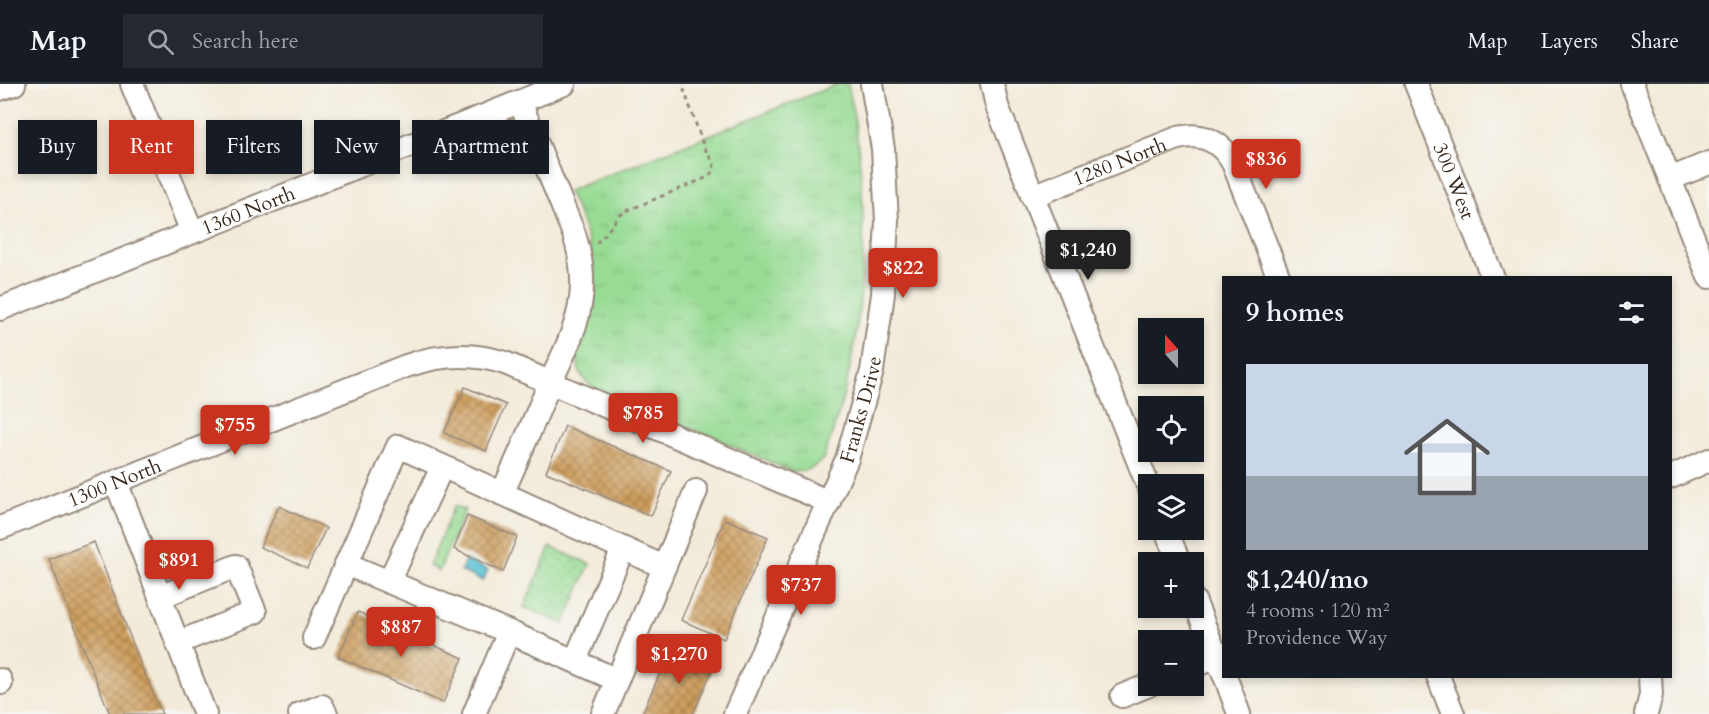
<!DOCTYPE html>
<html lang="en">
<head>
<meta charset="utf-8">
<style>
	body { margin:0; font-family:Cardo,serif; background:#242831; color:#f1f3f6; height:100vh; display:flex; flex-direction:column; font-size:22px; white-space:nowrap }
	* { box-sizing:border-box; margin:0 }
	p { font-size:20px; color:#9ea1a6 }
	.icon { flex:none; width:33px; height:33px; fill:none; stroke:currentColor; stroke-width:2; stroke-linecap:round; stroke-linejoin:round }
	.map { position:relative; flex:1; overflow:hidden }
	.panel { position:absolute; left:1222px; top:192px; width:450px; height:402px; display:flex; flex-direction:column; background:#171b24; border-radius:0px; box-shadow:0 3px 9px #0003 }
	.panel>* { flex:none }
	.guide { position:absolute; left:18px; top:36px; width:570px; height:54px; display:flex; gap:12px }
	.needle { width:39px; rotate:339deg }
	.fabs { position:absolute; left:1138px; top:234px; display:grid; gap:12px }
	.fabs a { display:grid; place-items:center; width:66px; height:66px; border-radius:0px; background:#171b24; box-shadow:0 3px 9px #0003; font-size:30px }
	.price { position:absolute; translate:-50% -51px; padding:0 14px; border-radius:6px; background:#c8321e; color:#fff; font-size:20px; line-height:39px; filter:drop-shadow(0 2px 3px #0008) }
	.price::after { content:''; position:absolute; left:50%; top:36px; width:18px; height:14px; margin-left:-9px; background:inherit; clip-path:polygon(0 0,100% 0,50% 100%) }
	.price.current { background:#222; color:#fff }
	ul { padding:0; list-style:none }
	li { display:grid; align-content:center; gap:12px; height:318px; padding:0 24px }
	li+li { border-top:2px solid #363941 }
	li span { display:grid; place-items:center; height:186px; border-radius:0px; color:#555 }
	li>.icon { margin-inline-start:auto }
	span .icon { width:108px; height:108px; fill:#fffc; stroke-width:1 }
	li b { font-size:26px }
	h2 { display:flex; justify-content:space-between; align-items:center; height:72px; padding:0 24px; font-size:26px }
	.tag { padding:0 21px; border-radius:0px; background:#171b24; box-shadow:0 3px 9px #0003; font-size:21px; line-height:54px }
	.tag.current { background:#c8321e; color:#fff }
	header { display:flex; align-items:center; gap:36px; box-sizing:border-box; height:84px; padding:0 30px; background:#171b24; border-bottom:2px solid #363941 }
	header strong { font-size:28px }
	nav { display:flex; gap:33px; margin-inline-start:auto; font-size:21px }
	.search { width:420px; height:54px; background:#242831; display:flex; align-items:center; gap:15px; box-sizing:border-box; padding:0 21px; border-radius:0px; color:#9ea1a6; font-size:22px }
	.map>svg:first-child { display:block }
	.grass { fill:url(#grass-dots); stroke:#6a8359; stroke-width:1.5 }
	.park { fill:url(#park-tufts); stroke:#6a8359; stroke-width:1.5 }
	.water { fill:#58c0d5; stroke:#4a757a; stroke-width:1.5 }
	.building { fill:url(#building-cross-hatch) }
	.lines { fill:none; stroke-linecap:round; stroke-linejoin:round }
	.minor-casing { stroke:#978a7c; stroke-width:26 }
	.path { stroke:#978a7c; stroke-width:3; stroke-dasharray:4.5 4.5; stroke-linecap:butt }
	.minor { stroke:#fff; stroke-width:22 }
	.labels { text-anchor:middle; stroke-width:5; stroke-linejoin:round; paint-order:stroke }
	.street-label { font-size:20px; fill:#3b2a1e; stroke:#f6f6f2 }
</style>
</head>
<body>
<header>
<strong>Map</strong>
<div class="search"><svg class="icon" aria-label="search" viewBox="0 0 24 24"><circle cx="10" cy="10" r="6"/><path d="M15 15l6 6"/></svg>Search here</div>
<nav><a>Map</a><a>Layers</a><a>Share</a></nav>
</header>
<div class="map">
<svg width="1709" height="630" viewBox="0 0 1709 630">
	<defs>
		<pattern id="grass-dots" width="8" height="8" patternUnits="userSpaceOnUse" patternTransform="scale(1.5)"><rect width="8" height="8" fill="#98dc94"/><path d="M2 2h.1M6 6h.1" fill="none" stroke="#84bd7f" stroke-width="1.8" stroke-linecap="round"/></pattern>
		<pattern id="park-tufts" width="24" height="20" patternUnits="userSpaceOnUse" patternTransform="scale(1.5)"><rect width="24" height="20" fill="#98dc94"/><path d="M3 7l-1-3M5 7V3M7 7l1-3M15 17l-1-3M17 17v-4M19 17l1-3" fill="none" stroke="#84bd7f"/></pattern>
		<pattern id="building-cross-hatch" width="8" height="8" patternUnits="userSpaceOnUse" patternTransform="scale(1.5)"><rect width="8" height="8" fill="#ce9e5d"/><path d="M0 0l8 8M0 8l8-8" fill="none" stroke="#a8814c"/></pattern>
	</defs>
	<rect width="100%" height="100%" fill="#f6f6f2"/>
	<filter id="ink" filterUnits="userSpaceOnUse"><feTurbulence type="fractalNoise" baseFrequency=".0167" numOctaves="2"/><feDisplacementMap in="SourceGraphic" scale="12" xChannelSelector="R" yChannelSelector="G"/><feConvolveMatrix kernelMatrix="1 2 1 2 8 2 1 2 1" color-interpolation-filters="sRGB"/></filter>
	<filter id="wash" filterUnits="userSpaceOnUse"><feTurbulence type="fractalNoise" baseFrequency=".008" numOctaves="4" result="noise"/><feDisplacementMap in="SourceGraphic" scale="24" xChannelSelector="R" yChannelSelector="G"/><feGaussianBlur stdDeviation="1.35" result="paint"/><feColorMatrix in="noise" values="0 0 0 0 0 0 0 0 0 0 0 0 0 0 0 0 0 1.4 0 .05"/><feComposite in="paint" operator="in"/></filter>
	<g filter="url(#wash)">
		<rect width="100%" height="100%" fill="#f3ebda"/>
		<!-- grass -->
		<g class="grass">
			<polygon points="454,422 465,426 439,487 429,482"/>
			<polygon points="550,463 590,480 564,540 524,523"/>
		</g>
		<!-- park -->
		<path class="park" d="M838,0H848C873,123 869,257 823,375C813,385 807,387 793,388L591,302C565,280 584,263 590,238C593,227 595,213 595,201C595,167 582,137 568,107Z"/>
		<!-- water -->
		<polygon class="water" points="465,476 488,486 483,497 461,487"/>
		<g id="blocks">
			<!-- building -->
			<g class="building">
				<polygon points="465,303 506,321 486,367 444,349"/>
				<polygon points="565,342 671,387 651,432 546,388"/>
				<polygon points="279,422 326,444 307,484 260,463"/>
				<polygon points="467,432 517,453 503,488 454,465"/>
				<polygon points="725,435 768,453 724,555 681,536"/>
				<polygon points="94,458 141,581 162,630 110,630 89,579 49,475"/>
				<polygon points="358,528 463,574 443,619 338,573"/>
				<polygon points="671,564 714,582 693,630 642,630"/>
			</g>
		</g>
	</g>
	<g filter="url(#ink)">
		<use href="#blocks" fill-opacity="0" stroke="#978a7c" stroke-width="1.5"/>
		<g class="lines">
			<defs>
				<g id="minor">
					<polyline points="132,0 192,148"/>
					<polyline points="992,0 997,22 1149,404"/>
					<path id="s1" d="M1416,0L1493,194"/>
					<polyline points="1632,0 1709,193"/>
					<polyline points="0,5 14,0"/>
					<polyline points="1670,95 1709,79"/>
					<path id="s2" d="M1032,112L1178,54C1202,48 1221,57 1233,79L1279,194"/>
					<path id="s3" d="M0,225L564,0"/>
					<polyline points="1671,393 1709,376"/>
					<polyline points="116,398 205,630"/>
					<path d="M502,410C517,376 532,342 546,308C572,251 595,215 574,150L520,18"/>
					<path id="s4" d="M0,444L406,282C440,270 472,268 505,279L829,418"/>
					<polyline points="1166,446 1179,478"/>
					<polyline points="346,480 509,548"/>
					<polyline points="389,498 442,383"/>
					<polyline points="160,513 236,482 255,528 177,559"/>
					<polyline points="1194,516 1224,591"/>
					<polyline points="314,554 398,362 664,483"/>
					<polyline points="575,577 623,465"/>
					<polyline points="1194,582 1224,570"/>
					<polyline points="1225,592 1239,630"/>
					<polyline points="1438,592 1453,630"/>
					<polyline points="0,596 1,599"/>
					<polyline points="617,596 696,407"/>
					<polyline points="1122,612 1149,601"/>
					<polyline points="300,630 322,622 326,630"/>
					<polyline points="474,630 509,548 617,596 603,630"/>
					<path id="s5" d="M735,630L847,375L872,287L883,210L887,137L883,65L872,0"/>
					<polyline points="1646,630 1651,611 1650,592"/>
				</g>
			</defs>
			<!-- minor casing -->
			<use href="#minor" class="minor-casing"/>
			<!-- path -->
			<path class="path" d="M596,159C607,151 613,137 624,128L708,93L713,87L714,80L704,63L682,0"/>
			<!-- minor -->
			<use href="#minor" class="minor"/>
		</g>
	</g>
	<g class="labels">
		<!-- street labels -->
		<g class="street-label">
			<text dy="7" stroke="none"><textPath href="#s2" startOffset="94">1280 North</textPath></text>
			<text dy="7" stroke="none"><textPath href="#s1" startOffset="104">300 West</textPath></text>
			<text dy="7" stroke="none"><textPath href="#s3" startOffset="267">1360 North</textPath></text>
			<text dy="7" stroke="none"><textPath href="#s5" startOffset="330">Franks Drive</textPath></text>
			<text dy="7" stroke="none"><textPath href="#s4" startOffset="123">1300 North</textPath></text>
		</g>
	</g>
</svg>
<div class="fabs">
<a><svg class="needle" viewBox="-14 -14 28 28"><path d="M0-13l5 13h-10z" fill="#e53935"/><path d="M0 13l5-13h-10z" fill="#9ea1a6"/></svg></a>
<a><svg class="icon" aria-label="locate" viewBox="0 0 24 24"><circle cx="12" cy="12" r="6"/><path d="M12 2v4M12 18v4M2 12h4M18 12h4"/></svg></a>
<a><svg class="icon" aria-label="layers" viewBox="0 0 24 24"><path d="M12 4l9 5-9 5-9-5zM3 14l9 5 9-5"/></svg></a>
<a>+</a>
<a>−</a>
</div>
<b class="price" style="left:1266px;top:106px">$836</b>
<b class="price current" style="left:1088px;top:197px">$1,240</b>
<b class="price" style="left:903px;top:215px">$822</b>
<b class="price" style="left:643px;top:360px">$785</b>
<b class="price" style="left:235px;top:372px">$755</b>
<b class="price" style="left:179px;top:507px">$891</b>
<b class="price" style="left:801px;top:532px">$737</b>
<b class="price" style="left:401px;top:574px">$887</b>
<b class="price" style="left:679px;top:601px">$1,270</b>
<div class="guide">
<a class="tag">Buy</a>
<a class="tag current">Rent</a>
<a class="tag">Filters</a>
<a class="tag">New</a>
<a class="tag">Apartment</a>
</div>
<section class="panel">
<h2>9 homes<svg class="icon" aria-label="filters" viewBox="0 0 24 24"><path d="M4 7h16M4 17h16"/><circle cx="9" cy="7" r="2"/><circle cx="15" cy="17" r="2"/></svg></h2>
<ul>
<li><span style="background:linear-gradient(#c9d6e8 60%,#9aa5b1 0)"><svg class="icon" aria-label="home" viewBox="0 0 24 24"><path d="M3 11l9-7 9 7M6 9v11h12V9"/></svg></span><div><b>$1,240/mo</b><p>4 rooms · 120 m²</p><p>Providence Way</p></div></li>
</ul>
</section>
</div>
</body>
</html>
